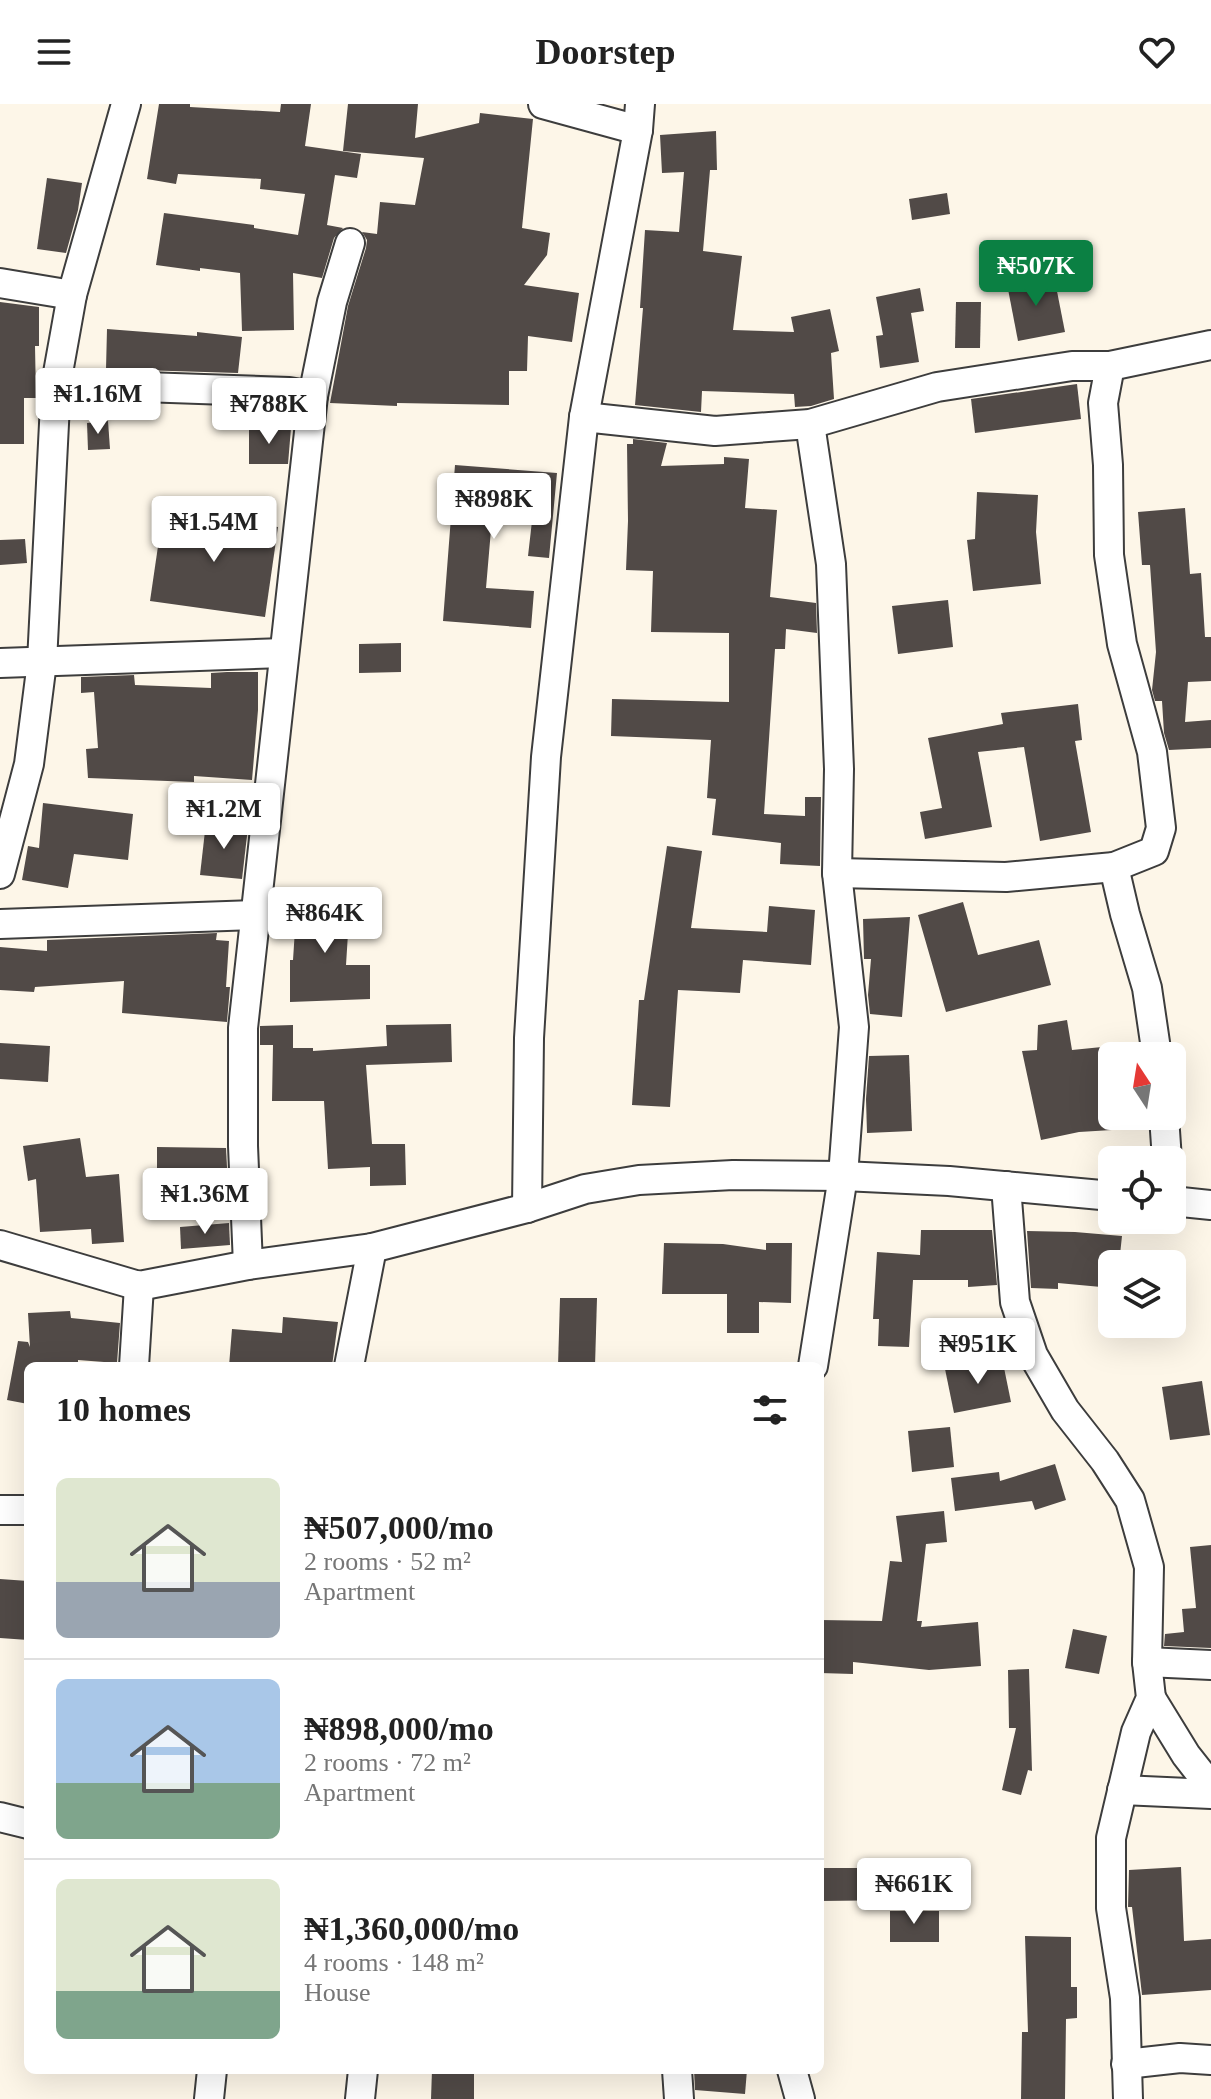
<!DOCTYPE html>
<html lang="en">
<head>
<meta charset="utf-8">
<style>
	body { margin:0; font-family:Georgia,serif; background:#f6f6f6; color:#222; height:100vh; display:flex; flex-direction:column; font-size:30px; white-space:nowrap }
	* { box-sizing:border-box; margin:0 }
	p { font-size:26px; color:#767676 }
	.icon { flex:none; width:44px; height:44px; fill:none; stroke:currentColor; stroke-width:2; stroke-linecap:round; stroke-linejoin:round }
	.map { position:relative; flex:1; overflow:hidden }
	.sheet { position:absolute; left:24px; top:1258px; width:800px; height:712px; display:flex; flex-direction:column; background:#fff; border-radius:12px; box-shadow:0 8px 32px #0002 }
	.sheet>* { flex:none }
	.needle { width:52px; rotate:348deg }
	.buttons { position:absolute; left:1098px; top:938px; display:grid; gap:16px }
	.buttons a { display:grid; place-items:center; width:88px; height:88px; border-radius:12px; background:#fff; box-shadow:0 8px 32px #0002; font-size:40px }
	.price { position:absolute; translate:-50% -68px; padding:0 18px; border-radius:8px; background:#fff; color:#222; font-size:26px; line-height:52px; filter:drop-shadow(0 2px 4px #0008) }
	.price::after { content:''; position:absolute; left:50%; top:48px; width:24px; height:18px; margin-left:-12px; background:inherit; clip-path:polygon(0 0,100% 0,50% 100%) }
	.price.selected { background:#0b8043; color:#fff }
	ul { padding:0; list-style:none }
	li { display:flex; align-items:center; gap:24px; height:200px; padding:0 32px }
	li+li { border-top:2px solid #e0e0e0 }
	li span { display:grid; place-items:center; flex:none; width:224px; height:160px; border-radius:12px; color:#555 }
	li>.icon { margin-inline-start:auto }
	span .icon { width:96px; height:96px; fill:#fffc; stroke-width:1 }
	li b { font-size:34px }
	h2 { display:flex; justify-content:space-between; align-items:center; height:96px; padding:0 32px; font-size:34px }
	header { display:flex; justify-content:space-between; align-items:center; height:104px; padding:0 32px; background:#fff; font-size:36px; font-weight:600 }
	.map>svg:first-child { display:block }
	.building { fill:#514a47 }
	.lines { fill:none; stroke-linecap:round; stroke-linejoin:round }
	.minor-casing { stroke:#3d3d3d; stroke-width:32 }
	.minor { stroke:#fff; stroke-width:28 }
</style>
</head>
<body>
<header><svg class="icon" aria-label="menu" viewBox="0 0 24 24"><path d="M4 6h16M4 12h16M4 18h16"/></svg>Doorstep<svg class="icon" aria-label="heart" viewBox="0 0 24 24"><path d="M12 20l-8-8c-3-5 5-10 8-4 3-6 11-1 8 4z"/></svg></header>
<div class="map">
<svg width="1211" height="1995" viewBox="0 0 1211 1995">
	<rect width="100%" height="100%" fill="#fdf6e8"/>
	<!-- building -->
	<g class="building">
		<polygon points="159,0 190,0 190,3 280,8 281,0 311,0 305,42 361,50 357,74 335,71 327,121 343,124 334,134 322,174 293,169 294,226 242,227 240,169 200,164 200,167 156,161 164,109 254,121 254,124 298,131 305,90 260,85 261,75 178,70 176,80 147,75"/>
		<polygon points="348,0 418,0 415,34 479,19 480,9 533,15 522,124 550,129 547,151 524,181 579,189 572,238 528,232 527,267 509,267 509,301 397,299 397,302 330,299 348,202 366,144 367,136 362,128 377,130 380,98 415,101 424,54 343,47"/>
		<polygon points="716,27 717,66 710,66 703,147 742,152 733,226 794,228 791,213 830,205 839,247 831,249 834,295 811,302 795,303 794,290 702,287 701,308 635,301 643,204 640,204 645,126 679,128 684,68 662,69 660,31"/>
		<polygon points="47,74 82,79 78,106 66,149 37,145"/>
		<polygon points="947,89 950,110 912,116 909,95"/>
		<polygon points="1054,172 1065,228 1018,237 1007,180"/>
		<polygon points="920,184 924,207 911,209 919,258 880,264 876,232 883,231 876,193"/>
		<polygon points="0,198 39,203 39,242 35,242 36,294 24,294 24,340 0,340"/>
		<polygon points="956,198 981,198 980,244 955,244"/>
		<polygon points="107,225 197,232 197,228 242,233 238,269 106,265"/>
		<polygon points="1077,280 1081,315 975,329 971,295"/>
		<polygon points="108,317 110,345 88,346 87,319"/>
		<polygon points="249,323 291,324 288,360 249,360"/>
		<polygon points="633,335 667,339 661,362 724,360 724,353 749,355 745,404 777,406 770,493 816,499 817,529 786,525 785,545 775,545 764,710 805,712 805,693 821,693 820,762 780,760 781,739 712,731 716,695 707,694 711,636 611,632 612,595 729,598 729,529 651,528 653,467 626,466 628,417 627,340 633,340"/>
		<polygon points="455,361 557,369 549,454 528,452 532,417 492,414 486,484 534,487 531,524 443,517"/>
		<polygon points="977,388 1038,391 1036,428 1041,480 973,487 967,436 975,435"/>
		<polygon points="1185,404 1190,470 1201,469 1205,533 1211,533 1211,577 1188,578 1185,618 1211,616 1211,644 1169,646 1164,629 1162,597 1155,597 1152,586 1156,548 1150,461 1142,461 1138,408"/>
		<polygon points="163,408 278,423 265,513 150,497"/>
		<polygon points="25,435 27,459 0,461 0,436"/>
		<polygon points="948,496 953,543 898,550 892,502"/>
		<polygon points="401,539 401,568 359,569 359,540"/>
		<polygon points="227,568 258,568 258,606 252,676 194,672 194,678 88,674 86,645 98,644 94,588 81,589 81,573 134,571 135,581 211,584 211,569"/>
		<polygon points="1078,600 1082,636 1075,637 1091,728 1040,737 1024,643 978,648 992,723 925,735 920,708 942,704 928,634 1003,620 1001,609"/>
		<polygon points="43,699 133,710 128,756 74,750 68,784 22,776 28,742 39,744"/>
		<polygon points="206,718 248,723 242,775 200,771"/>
		<polygon points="667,742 702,747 691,824 767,828 769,802 815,806 811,861 743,856 740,889 678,886 670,1003 632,1001 639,896 644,896"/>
		<polygon points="297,795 350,798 346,861 370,861 370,895 290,898 290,856 293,856"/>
		<polygon points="963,798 978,851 1039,836 1051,881 946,908 918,811"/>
		<polygon points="910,813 902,913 870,910 868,891 871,855 864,855 863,815"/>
		<polygon points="217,829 216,836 229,837 226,883 230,883 227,918 122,909 124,877 35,883 34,888 0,886 0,843 47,847 47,836"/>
		<polygon points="1067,916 1072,946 1112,942 1112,1026 1079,1028 1041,1036 1022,947 1037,946 1038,921"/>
		<polygon points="451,920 452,958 366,961 372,1040 405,1040 406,1081 370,1082 370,1063 328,1065 324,997 272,997 273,941 260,941 260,922 293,921 293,944 313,944 313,947 387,942 386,921"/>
		<polygon points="0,939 50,942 48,978 0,975"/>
		<polygon points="909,951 912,1027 867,1029 866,995 869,952"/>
		<polygon points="80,1034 86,1073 119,1070 124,1138 92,1140 91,1125 40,1128 36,1075 28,1077 23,1042"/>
		<polygon points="157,1043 226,1044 228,1082 157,1082"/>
		<polygon points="229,1119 230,1141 181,1145 180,1123"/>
		<polygon points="921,1126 992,1126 997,1181 968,1183 968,1176 913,1176 909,1243 878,1242 879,1215 873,1215 877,1148 920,1151"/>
		<polygon points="1027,1127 1075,1128 1122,1132 1119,1160 1112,1160 1112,1184 1058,1179 1058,1185 1031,1184"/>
		<polygon points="664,1139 723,1140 766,1146 766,1139 792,1139 791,1199 759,1198 759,1229 727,1229 727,1190 662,1190"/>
		<polygon points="560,1194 597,1194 595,1262 558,1262"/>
		<polygon points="70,1207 71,1214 120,1219 117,1259 78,1256 78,1262 28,1262 28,1300 7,1296 18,1237 28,1238 30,1243 28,1209"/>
		<polygon points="283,1213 338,1218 332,1262 229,1262 232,1225 282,1229"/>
		<polygon points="1002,1254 1011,1298 954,1309 945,1265"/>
		<polygon points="1202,1277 1210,1331 1170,1336 1162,1283"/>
		<polygon points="950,1323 954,1363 912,1368 908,1327"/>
		<polygon points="1055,1360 1066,1396 1035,1406 1032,1397 955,1407 951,1374 999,1368 1000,1377"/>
		<polygon points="944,1407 947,1438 926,1440 917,1517 922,1517 921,1523 978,1518 981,1562 929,1566 853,1558 853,1570 820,1569 820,1516 882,1517 890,1457 902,1458 896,1412"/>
		<polygon points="1211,1441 1211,1544 1164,1542 1165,1530 1184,1528 1182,1505 1196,1504 1190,1443"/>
		<polygon points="0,1475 28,1477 28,1536 0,1534"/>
		<polygon points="1073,1525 1107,1532 1099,1570 1065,1564"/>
		<polygon points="1029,1565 1032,1667 1028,1666 1021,1691 1002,1686 1016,1624 1009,1624 1008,1566"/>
		<polygon points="1181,1763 1184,1837 1211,1835 1211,1886 1142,1891 1132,1803 1128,1803 1129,1766"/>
		<polygon points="820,1764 908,1764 908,1796 820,1797"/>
		<rect x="890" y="1807" width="49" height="31"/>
		<polygon points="1025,1832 1071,1833 1071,1883 1077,1883 1077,1914 1066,1915 1065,1995 1021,1995 1022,1928 1028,1928"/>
		<polygon points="432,1966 474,1966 474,1995 431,1995"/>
		<polygon points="694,1966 747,1966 745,1990 695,1986"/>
	</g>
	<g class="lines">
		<defs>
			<g id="minor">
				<polyline points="543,0 638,26"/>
				<polyline points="0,179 72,191"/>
				<polyline points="56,280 289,288 313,292 243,924 243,1042 248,1161"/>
				<polyline points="313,292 332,198 350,139"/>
				<polyline points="584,313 715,327 810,320 937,283 1072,262 1110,262 1211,241"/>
				<polyline points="810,320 831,460 839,665 837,769 854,923 843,1072 813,1262"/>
				<polyline points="0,559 284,549"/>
				<polyline points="1114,763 1125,810 1147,884 1157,952"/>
				<polyline points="837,769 1006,773 1114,763 1154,747 1161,724 1152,648 1122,540 1109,451 1108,361 1103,299 1110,262"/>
				<polyline points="0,770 29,660 42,558 56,280 72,191 126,0"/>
				<polyline points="0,820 255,811"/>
				<polyline points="1164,1012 1167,1056"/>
				<polyline points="1006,1082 1015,1198 1033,1251 1065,1306 1105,1357 1130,1396 1149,1463 1147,1558 1151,1594 1136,1628 1111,1734 1111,1804 1125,1894 1128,1995"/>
				<polyline points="1172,1097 1211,1101"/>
				<polyline points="527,1104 529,934 546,653 584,313 638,26 640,0"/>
				<polyline points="0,1141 139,1182 248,1161 372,1144 527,1104 585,1085 639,1076 733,1071 843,1072 949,1077 1112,1092"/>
				<polyline points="134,1262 139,1182"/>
				<polyline points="349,1262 372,1144"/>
				<polyline points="0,1406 28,1406"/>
				<polyline points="1147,1558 1211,1561"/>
				<polyline points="1151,1594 1186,1651 1211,1683"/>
				<polyline points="1122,1686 1211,1690"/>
				<polyline points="0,1713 28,1720"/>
				<polyline points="1126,1960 1180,1954 1211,1956"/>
				<polyline points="677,1966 679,1995"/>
				<polyline points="792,1966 800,1995"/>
				<polyline points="209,1995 212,1966"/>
				<polyline points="360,1995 363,1966"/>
			</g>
		</defs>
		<!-- minor casing -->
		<use href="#minor" class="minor-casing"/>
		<!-- minor -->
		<use href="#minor" class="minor"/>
	</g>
</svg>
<div class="buttons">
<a><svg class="needle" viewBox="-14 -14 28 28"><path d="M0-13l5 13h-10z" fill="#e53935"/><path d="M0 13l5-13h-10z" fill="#767676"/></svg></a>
<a><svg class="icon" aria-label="locate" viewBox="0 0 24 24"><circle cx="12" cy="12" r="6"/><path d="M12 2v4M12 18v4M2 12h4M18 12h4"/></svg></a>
<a><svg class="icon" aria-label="layers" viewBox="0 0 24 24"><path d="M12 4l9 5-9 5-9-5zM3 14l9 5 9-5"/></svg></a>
</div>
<b class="price selected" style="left:1036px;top:204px">₦507K</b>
<b class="price" style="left:98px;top:332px">₦1.16M</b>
<b class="price" style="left:269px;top:342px">₦788K</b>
<b class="price" style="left:494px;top:437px">₦898K</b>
<b class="price" style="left:214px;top:460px">₦1.54M</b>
<b class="price" style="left:224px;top:747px">₦1.2M</b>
<b class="price" style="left:325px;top:851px">₦864K</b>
<b class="price" style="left:205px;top:1132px">₦1.36M</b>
<b class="price" style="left:978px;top:1282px">₦951K</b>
<b class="price" style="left:914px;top:1822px">₦661K</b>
<section class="sheet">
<h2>10 homes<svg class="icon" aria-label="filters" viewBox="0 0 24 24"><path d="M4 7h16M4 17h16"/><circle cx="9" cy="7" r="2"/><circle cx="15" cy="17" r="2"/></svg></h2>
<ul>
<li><span style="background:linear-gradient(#dfe7d0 65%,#9aa5b1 0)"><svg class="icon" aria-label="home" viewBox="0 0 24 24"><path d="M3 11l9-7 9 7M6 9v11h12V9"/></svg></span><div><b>₦507,000/mo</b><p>2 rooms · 52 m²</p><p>Apartment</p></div></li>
<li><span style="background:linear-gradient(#a9c7e8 65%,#7fa58c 0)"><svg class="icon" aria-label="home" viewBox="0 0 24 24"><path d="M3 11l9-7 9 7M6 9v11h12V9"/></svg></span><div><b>₦898,000/mo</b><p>2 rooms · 72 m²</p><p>Apartment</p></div></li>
<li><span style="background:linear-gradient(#dfe7d0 70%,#7fa58c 0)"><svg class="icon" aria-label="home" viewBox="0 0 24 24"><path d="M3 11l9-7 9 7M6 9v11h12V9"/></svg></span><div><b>₦1,360,000/mo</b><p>4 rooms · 148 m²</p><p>House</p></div></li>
</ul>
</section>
</div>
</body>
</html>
